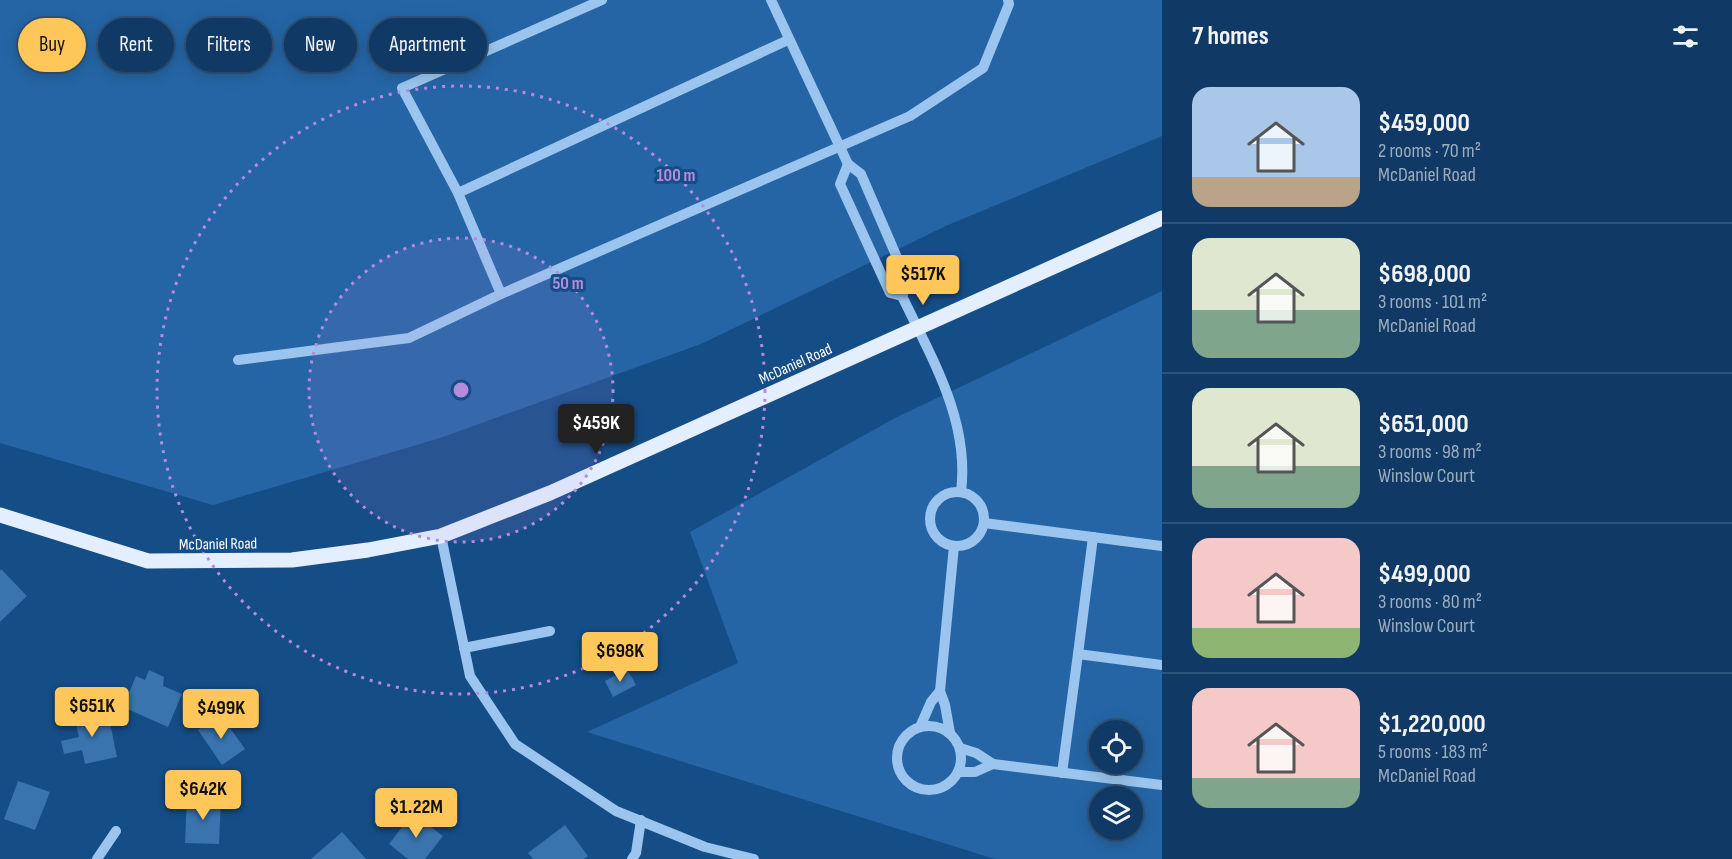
<!DOCTYPE html>
<html lang="en">
<head>
<meta charset="utf-8">
<style>
	body { margin:0; font-family:"Sofia Sans Condensed",sans-serif; background:#19416b; color:#f1f3f6; height:100vh; display:flex; flex-direction:column; font-size:22px; white-space:nowrap }
	* { box-sizing:border-box; margin:0 }
	p { font-size:20px; color:#9cadbf }
	.icon { flex:none; width:33px; height:33px; fill:none; stroke:currentColor; stroke-width:2; stroke-linecap:round; stroke-linejoin:round }
	.map { position:relative; flex:1; overflow:hidden }
	.side { display:flex; flex-direction:column; background:#103a65; width:570px }
	.side>* { flex:none }
	.top-card { position:absolute; left:18px; top:18px; width:570px; height:54px; display:flex; gap:12px }
	.fabs { position:absolute; left:1089px; top:720px; display:grid; gap:12px }
	.fabs a { display:grid; place-items:center; width:54px; height:54px; border-radius:50%; background:#103a65; box-shadow:0 3px 15px #0003,0 0 0 2px #305479; font-size:30px }
	.price { position:absolute; translate:-50% -51px; padding:0 14px; border-radius:6px; background:#ffc659; color:#111; font-size:20px; line-height:39px; filter:drop-shadow(0 2px 3px #0008) }
	.price::after { content:''; position:absolute; left:50%; top:36px; width:18px; height:14px; margin-left:-9px; background:inherit; clip-path:polygon(0 0,100% 0,50% 100%) }
	.price.selected { background:#222; color:#fff }
	ul { padding:0; list-style:none }
	li { display:flex; align-items:center; gap:18px; height:150px; padding:0 30px }
	li+li { border-top:2px solid #305479 }
	li span { display:grid; place-items:center; flex:none; width:168px; height:120px; border-radius:18px; color:#555 }
	li>.icon { margin-inline-start:auto }
	span .icon { width:72px; height:72px; fill:#fffc; stroke-width:1 }
	li b { font-size:26px }
	h2 { display:flex; justify-content:space-between; align-items:center; height:72px; padding:0 30px; font-size:26px }
	.chip { padding:0 21px; border-radius:27px; background:#103a65; box-shadow:0 3px 15px #0003,0 0 0 2px #305479; font-size:21px; line-height:54px }
	.chip.selected { background:#ffc659; color:#111 }
	main { display:flex; flex:1; min-height:0 }
	.map>svg:first-child { display:block }
	.green { fill:#2565a5; fill-rule:evenodd }
	.building { fill:#3974af }
	.lines { fill:none; stroke-linecap:round; stroke-linejoin:round }
	.minor { stroke:#9bc5ee; stroke-width:10 }
	.major { stroke:#e3efff; stroke-width:15 }
	.ring { fill:none; stroke:#b68bdc; stroke-width:3; stroke-dasharray:3 6 }
	.labels { text-anchor:middle; stroke-width:6; stroke-linejoin:round; paint-order:stroke }
	.street-label { font-size:16px; fill:#fff; stroke:#154d87 }
	.centre { fill:#b68bdc; stroke:#154d87; stroke-width:3 }
	.ring-label { font-size:18px; text-anchor:middle; font-weight:bold; fill:#b68bdc; stroke:#154d87; stroke-width:6; stroke-linejoin:round; paint-order:stroke }
</style>
</head>
<body>
<main>
<div class="map">
<svg width="1162" height="859" viewBox="0 0 1162 859">
	<rect width="100%" height="100%" fill="#154d87"/>
	<!-- green -->
	<g class="green">
		<polygon points="0,0 1162,0 1162,136 948,225 701,344 440,438 213,505 0,443"/>
		<path d="M1162,291V859H995L587,732L738,663L690,532L895,418ZM1100,730H1132V764H1100ZM1100,796H1132V830H1100Z"/>
	</g>
	<!-- building -->
	<g class="building">
		<polygon points="1,569 27,596 0,622 0,571"/>
		<polygon points="627,669 636,685 613,697 605,681"/>
		<polygon points="149,670 164,677 163,686 182,694 168,727 123,707 136,676 145,680"/>
		<polygon points="99,709 102,720 109,718 117,757 85,764 82,750 64,754 61,741 79,737 74,715"/>
		<polygon points="220,714 245,749 222,765 198,730"/>
		<polygon points="18,781 50,792 35,830 4,819"/>
		<polygon points="187,798 221,799 219,844 185,843"/>
		<polygon points="413,813 443,836 425,859 408,859 389,844"/>
		<polygon points="565,825 588,856 584,859 533,859 528,853"/>
		<polygon points="342,832 366,859 311,859"/>
	</g>
	<g class="lines">
		<!-- minor -->
		<g class="minor">
			<polyline points="771,0 848,164"/>
			<polyline points="788,40 458,193 501,294 910,116 983,68 1009,4 1008,0"/>
			<polygon points="848,164 861,174 908,283 902,296 890,293 840,184"/>
			<polyline points="458,193 402,88 602,0"/>
			<path d="M902,296C932,359 970,421 961,492"/>
			<polyline points="238,360 409,338 501,294"/>
			<circle cx="957" cy="519" r="27"/>
			<polyline points="984,523 1162,546"/>
			<polyline points="441,536 470,676 515,744 616,811 705,847 754,859"/>
			<polyline points="464,648 550,631"/>
			<polyline points="1078,654 1093,537"/>
			<circle cx="929" cy="758" r="32"/>
			<polyline points="920,727 931,702 940,691"/>
			<polyline points="950,733 945,705 940,691 954,546"/>
			<polyline points="960,748 976,753 993,764 1162,785"/>
			<polyline points="958,772 975,772 993,764"/>
			<polyline points="1062,773 1078,654 1162,665"/>
			<polyline points="97,859 116,831"/>
			<polyline points="632,859 636,853 641,820"/>
		</g>
		<!-- major -->
		<polyline class="major" points="0,515 148,561 292,560 368,550 441,536 550,493 1162,218"/>
	</g>
	<!-- distance rings -->
	<circle cx="461" cy="390" r="152" fill="#b68bdc" fill-opacity=".12"/>
	<g class="ring">
		<circle cx="461" cy="390" r="152"/>
		<circle cx="461" cy="390" r="304"/>
	</g>
	<g class="labels">
		<!-- street labels -->
		<g class="street-label">
			<text transform="translate(795 363) rotate(-24)" y="6">McDaniel Road</text>
			<text transform="translate(218 543) rotate(-1)" y="6">McDaniel Road</text>
		</g>
	</g>
	<circle cx="461" cy="390" r="9" class="centre"/>
	<g class="ring-label">
		<text x="676" y="181">100 m</text>
		<text x="568" y="289">50 m</text>
	</g>
</svg>
<div class="fabs">
<a><svg class="icon" aria-label="locate" viewBox="0 0 24 24"><circle cx="12" cy="12" r="6"/><path d="M12 2v4M12 18v4M2 12h4M18 12h4"/></svg></a>
<a><svg class="icon" aria-label="layers" viewBox="0 0 24 24"><path d="M12 4l9 5-9 5-9-5zM3 14l9 5 9-5"/></svg></a>
</div>
<b class="price" style="left:923px;top:306px">$517K</b>
<b class="price selected" style="left:596px;top:455px">$459K</b>
<b class="price" style="left:620px;top:683px">$698K</b>
<b class="price" style="left:92px;top:738px">$651K</b>
<b class="price" style="left:221px;top:740px">$499K</b>
<b class="price" style="left:203px;top:821px">$642K</b>
<b class="price" style="left:416px;top:839px">$1.22M</b>
<div class="top-card">
<a class="chip selected">Buy</a>
<a class="chip">Rent</a>
<a class="chip">Filters</a>
<a class="chip">New</a>
<a class="chip">Apartment</a>
</div>
</div>
<section class="side">
<h2>7 homes<svg class="icon" aria-label="filters" viewBox="0 0 24 24"><path d="M4 7h16M4 17h16"/><circle cx="9" cy="7" r="2"/><circle cx="15" cy="17" r="2"/></svg></h2>
<ul>
<li><span style="background:linear-gradient(#a9c7e8 75%,#b9a48a 0)"><svg class="icon" aria-label="home" viewBox="0 0 24 24"><path d="M3 11l9-7 9 7M6 9v11h12V9"/></svg></span><div><b>$459,000</b><p>2 rooms · 70 m²</p><p>McDaniel Road</p></div></li>
<li><span style="background:linear-gradient(#dfe7d0 60%,#7fa58c 0)"><svg class="icon" aria-label="home" viewBox="0 0 24 24"><path d="M3 11l9-7 9 7M6 9v11h12V9"/></svg></span><div><b>$698,000</b><p>3 rooms · 101 m²</p><p>McDaniel Road</p></div></li>
<li><span style="background:linear-gradient(#dfe7d0 65%,#7fa58c 0)"><svg class="icon" aria-label="home" viewBox="0 0 24 24"><path d="M3 11l9-7 9 7M6 9v11h12V9"/></svg></span><div><b>$651,000</b><p>3 rooms · 98 m²</p><p>Winslow Court</p></div></li>
<li><span style="background:linear-gradient(#f6c9c9 75%,#8fb573 0)"><svg class="icon" aria-label="home" viewBox="0 0 24 24"><path d="M3 11l9-7 9 7M6 9v11h12V9"/></svg></span><div><b>$499,000</b><p>3 rooms · 80 m²</p><p>Winslow Court</p></div></li>
<li><span style="background:linear-gradient(#f6c9c9 75%,#7fa58c 0)"><svg class="icon" aria-label="home" viewBox="0 0 24 24"><path d="M3 11l9-7 9 7M6 9v11h12V9"/></svg></span><div><b>$1,220,000</b><p>5 rooms · 183 m²</p><p>McDaniel Road</p></div></li>
</ul>
</section>
</main>
</body>
</html>
